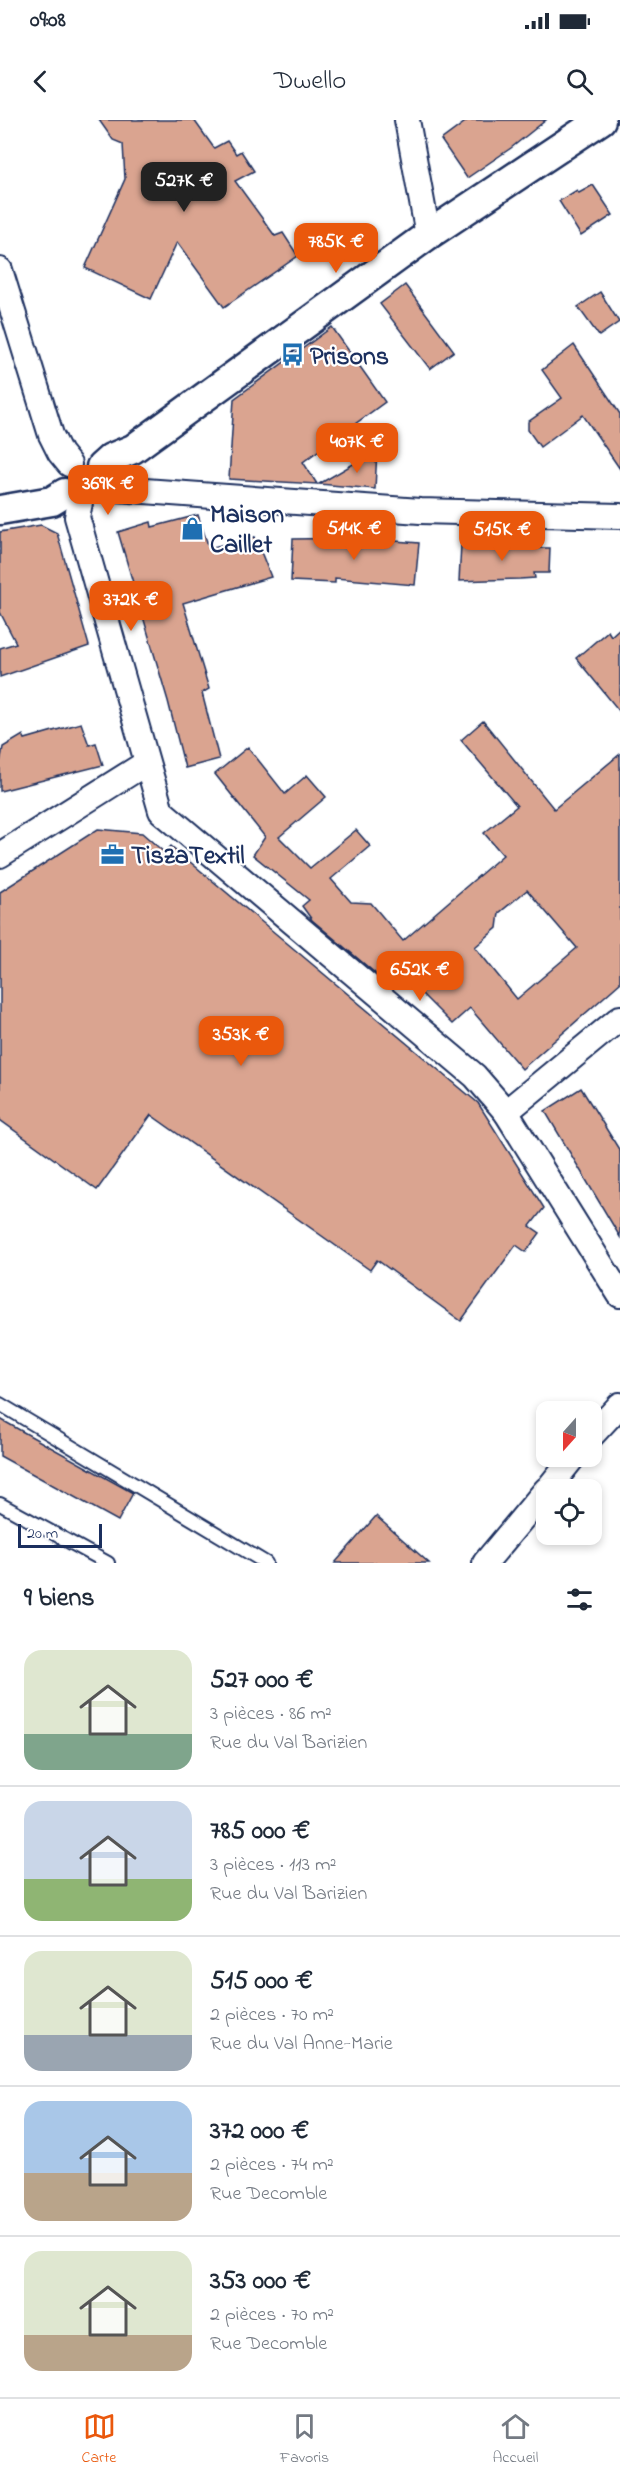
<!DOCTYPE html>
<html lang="fr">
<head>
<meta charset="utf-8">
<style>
	body { margin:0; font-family:"Indie Flower",sans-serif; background:#f6f6f7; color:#1f2937; height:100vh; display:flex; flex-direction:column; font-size:22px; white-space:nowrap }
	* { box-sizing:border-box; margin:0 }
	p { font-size:20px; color:#747a83 }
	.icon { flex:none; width:33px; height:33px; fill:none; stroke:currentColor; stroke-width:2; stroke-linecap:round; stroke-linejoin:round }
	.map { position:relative; height:1443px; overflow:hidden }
	.side { display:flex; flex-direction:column; background:#fff; flex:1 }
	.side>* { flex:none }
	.needle { width:39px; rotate:201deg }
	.controls { position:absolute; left:536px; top:1281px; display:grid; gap:12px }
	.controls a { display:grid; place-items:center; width:66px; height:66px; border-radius:12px; background:#fff; box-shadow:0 3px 9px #0003; font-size:30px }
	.scale { position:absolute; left:18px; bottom:15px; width:84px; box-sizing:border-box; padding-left:6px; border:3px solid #1b2f5e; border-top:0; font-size:16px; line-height:21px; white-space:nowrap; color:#1b2f5e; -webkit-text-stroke:4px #fff; paint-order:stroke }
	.price { position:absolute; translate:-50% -51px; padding:0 14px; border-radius:12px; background:#ea580c; color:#fff; font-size:20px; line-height:39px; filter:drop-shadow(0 2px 3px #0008) }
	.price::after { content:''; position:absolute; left:50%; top:36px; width:18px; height:14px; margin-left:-9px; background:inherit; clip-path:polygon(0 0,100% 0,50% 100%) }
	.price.active { background:#222; color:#fff }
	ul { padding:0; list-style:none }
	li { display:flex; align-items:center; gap:18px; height:150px; padding:0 24px }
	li+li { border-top:2px solid #e0e1e3 }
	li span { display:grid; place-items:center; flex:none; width:168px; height:120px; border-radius:18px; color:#555 }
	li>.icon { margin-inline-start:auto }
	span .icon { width:72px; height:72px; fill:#fffc; stroke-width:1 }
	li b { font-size:26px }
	h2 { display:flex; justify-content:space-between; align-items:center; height:72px; padding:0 24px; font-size:26px }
	.status { display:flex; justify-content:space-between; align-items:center; height:42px; padding:0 30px; background:#fff; direction:ltr }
	.status svg { height:16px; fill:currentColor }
	header { display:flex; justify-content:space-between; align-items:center; height:78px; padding:0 24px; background:#fff; font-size:27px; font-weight:600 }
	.menu { display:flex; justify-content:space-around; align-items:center; height:84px; border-top:2px solid #e0e1e3; background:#fff; font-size:16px; color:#747a83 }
	.menu a { display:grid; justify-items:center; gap:3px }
	.menu .active { color:#ea580c }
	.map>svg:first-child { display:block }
	.building { fill:#daa490; stroke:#1b2f5e; stroke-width:1.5; fill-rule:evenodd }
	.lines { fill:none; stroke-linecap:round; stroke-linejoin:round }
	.service-casing { stroke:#1b2f5e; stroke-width:16 }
	.minor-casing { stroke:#1b2f5e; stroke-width:28 }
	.tertiary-casing { stroke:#1b2f5e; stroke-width:33 }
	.service { stroke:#fff; stroke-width:12 }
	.minor { stroke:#fff; stroke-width:24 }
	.tertiary { stroke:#fff; stroke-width:28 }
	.labels { text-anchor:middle; stroke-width:4.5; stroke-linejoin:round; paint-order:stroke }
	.poi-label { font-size:26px; font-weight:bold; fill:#1b2f5e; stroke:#fff; text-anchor:start }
</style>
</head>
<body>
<div class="status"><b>09:08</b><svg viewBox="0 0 49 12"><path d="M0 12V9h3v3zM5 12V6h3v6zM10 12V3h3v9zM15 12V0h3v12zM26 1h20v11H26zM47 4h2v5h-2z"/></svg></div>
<header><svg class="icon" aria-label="back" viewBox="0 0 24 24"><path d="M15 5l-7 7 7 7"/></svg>Dwello<svg class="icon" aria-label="search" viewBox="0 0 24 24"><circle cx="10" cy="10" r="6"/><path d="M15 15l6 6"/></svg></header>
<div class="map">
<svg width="620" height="1443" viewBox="0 0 620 1443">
	<rect width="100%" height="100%" fill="#fff"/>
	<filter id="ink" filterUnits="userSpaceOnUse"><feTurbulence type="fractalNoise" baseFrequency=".0167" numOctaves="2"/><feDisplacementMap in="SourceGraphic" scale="12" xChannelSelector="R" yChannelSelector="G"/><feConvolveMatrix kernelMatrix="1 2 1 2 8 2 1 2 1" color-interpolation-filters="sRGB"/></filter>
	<g filter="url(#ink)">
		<!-- building -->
		<g class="building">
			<polygon points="99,0 194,0 214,28 227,21 236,34 241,31 254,51 235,61 275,116 283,113 298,136 224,187 177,122 151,179 85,148 125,59 123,24 113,20"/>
			<polygon points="468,0 546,0 511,28 467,58 441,20"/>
			<polygon points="593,65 613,95 581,116 559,81 577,70 579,73"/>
			<polygon points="405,165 454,231 430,249 380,184"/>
			<polygon points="600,172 619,202 599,216 578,187"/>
			<polygon points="332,207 385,282 303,342 317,364 229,359 234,279"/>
			<polygon points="574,225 620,294 620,349 583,295 540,327 528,310 528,302 562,278 542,250"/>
			<polygon points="377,330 375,369 319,364"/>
			<polygon points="198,395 209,428 255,417 271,457 183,483 209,569 202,573 219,639 185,648 168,581 118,412 151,402 152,407"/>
			<polygon points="41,405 57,413 89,526 0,557 0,528 16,523 0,492 0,412"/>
			<polygon points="358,418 419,423 415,465 335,458 335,463 291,461 293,419"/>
			<polygon points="461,425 519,425 519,428 550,428 549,453 534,453 535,458 520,459 459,461"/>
			<polygon points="620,508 620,592 576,538 608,511 611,516"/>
			<path d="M483,601L554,689L620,634V863L522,949L470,888L452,904L400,852L387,863L312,800L302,786L309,780L253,735L265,717L215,654L248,627L285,674L307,655L326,677L279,717L310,748L356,710L370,726L331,759L351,782L371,783L403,821L503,735L484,713L517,686L461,620ZM527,770L577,828L517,879L475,827L497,808L499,793Z"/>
			<polygon points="81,603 89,625 96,623 103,645 0,671 0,643 3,627 23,615 25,619"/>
			<polygon points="98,709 142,713 165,733 171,726 478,983 544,1088 530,1106 540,1113 526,1132 516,1125 461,1201 377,1140 370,1150 151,995 97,1070 0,1000 0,772"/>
			<polygon points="581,968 620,1031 620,1117 545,991"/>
			<polygon points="0,1299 133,1373 118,1401 0,1336"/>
			<polygon points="376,1396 429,1443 335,1443"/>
		</g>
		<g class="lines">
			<defs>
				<g id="service">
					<polyline points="0,1284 266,1443"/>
					<polyline points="0,1384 108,1443"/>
				</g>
				<g id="minor">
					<polyline points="407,0 428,115"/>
					<polyline points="0,150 51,315 60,333 69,344"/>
					<polyline points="105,366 117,369 420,391 620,396"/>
					<polyline points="80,383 77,397 161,691 475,956 506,992 620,1175"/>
					<polyline points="0,735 146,643"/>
					<polyline points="506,992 620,898"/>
					<polyline points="591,1316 620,1285"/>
					<polyline points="547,1370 574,1336"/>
					<polyline points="485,1443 546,1370"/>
				</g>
				<g id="tertiary">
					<polyline points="101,347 111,338 133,329 428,115 601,0"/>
					<polyline points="0,390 52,381 65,373"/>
				</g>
			</defs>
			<!-- service casing -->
			<use href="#service" class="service-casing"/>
			<!-- minor casing -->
			<use href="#minor" class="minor-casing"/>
			<!-- tertiary casing -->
			<use href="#tertiary" class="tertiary-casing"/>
			<!-- service -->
			<use href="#service" class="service"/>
			<!-- minor -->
			<use href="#minor" class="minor"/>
			<!-- tertiary -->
			<use href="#tertiary" class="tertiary"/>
		</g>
	</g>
	<!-- icons -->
	<defs>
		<symbol id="bus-bare" viewBox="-9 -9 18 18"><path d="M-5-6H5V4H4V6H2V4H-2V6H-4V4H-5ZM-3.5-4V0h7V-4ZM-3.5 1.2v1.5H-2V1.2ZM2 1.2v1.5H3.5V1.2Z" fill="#1f6fb2" stroke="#fff" stroke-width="2.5" paint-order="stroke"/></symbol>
		<symbol id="shop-bare" viewBox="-9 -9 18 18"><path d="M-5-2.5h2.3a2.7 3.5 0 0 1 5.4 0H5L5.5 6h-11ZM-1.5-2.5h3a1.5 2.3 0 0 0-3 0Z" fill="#1f6fb2" stroke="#fff" stroke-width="2.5" paint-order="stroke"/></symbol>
		<symbol id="office-bare" viewBox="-9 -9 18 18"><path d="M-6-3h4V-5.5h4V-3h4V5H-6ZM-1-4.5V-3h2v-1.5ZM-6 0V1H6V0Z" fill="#1f6fb2" stroke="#fff" stroke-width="2.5" paint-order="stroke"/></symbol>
	</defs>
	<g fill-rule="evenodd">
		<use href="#bus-bare" x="276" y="218" width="33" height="33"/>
		<use href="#shop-bare" x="176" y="392" width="33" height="33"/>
		<use href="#office-bare" x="96" y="718" width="33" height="33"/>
	</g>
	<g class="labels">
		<!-- poi labels -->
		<g class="poi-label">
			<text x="310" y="244">Prisons</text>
			<text x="210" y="402">Maison<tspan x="210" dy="30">Caillet</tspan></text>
			<text x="131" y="743">TiszaTextil</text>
		</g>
	</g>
</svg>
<div class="controls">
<a><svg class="needle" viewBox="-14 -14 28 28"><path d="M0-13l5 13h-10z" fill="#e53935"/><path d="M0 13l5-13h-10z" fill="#747a83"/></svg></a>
<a><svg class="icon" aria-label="locate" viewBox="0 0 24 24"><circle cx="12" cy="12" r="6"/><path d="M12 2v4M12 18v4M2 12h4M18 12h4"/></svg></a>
</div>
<div class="scale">20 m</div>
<b class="price active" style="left:184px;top:93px">527K €</b>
<b class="price" style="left:336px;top:154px">785K €</b>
<b class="price" style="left:357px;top:354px">407K €</b>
<b class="price" style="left:108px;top:396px">369K €</b>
<b class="price" style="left:354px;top:441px">514K €</b>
<b class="price" style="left:502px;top:442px">515K €</b>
<b class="price" style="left:131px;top:512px">372K €</b>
<b class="price" style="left:420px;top:882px">652K €</b>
<b class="price" style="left:241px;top:947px">353K €</b>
</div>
<section class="side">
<h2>9 biens<svg class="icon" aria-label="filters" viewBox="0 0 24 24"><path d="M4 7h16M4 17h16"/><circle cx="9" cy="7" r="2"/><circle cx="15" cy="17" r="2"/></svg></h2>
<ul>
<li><span style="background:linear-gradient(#dfe7d0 70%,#7fa58c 0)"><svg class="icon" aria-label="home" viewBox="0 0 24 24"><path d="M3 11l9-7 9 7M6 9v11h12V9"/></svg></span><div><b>527 000 €</b><p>3 pièces · 86 m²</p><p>Rue du Val Barizien</p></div></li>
<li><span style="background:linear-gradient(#c9d6e8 65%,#8fb573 0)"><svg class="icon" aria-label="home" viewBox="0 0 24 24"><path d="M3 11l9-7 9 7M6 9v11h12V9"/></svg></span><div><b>785 000 €</b><p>3 pièces · 113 m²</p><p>Rue du Val Barizien</p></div></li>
<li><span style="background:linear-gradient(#dfe7d0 70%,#9aa5b1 0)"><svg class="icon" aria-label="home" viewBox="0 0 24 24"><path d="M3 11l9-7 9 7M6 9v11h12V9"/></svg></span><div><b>515 000 €</b><p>2 pièces · 70 m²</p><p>Rue du Val Anne-Marie</p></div></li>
<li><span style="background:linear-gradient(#a9c7e8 60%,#b9a48a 0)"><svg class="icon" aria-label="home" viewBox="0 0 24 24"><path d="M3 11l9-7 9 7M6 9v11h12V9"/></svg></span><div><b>372 000 €</b><p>2 pièces · 74 m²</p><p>Rue Decomble</p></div></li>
<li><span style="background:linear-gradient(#dfe7d0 70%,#b9a48a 0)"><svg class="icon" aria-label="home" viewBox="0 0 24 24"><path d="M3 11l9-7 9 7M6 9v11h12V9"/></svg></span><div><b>353 000 €</b><p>2 pièces · 70 m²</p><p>Rue Decomble</p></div></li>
</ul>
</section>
<nav class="menu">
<a class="active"><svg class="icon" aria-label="map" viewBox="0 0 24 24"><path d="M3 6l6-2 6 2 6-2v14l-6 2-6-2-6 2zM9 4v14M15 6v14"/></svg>Carte</a>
<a><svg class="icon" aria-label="saved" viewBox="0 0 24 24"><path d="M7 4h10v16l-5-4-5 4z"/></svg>Favoris</a>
<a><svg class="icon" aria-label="home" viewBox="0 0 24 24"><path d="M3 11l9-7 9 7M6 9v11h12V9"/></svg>Accueil</a>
</nav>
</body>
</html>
